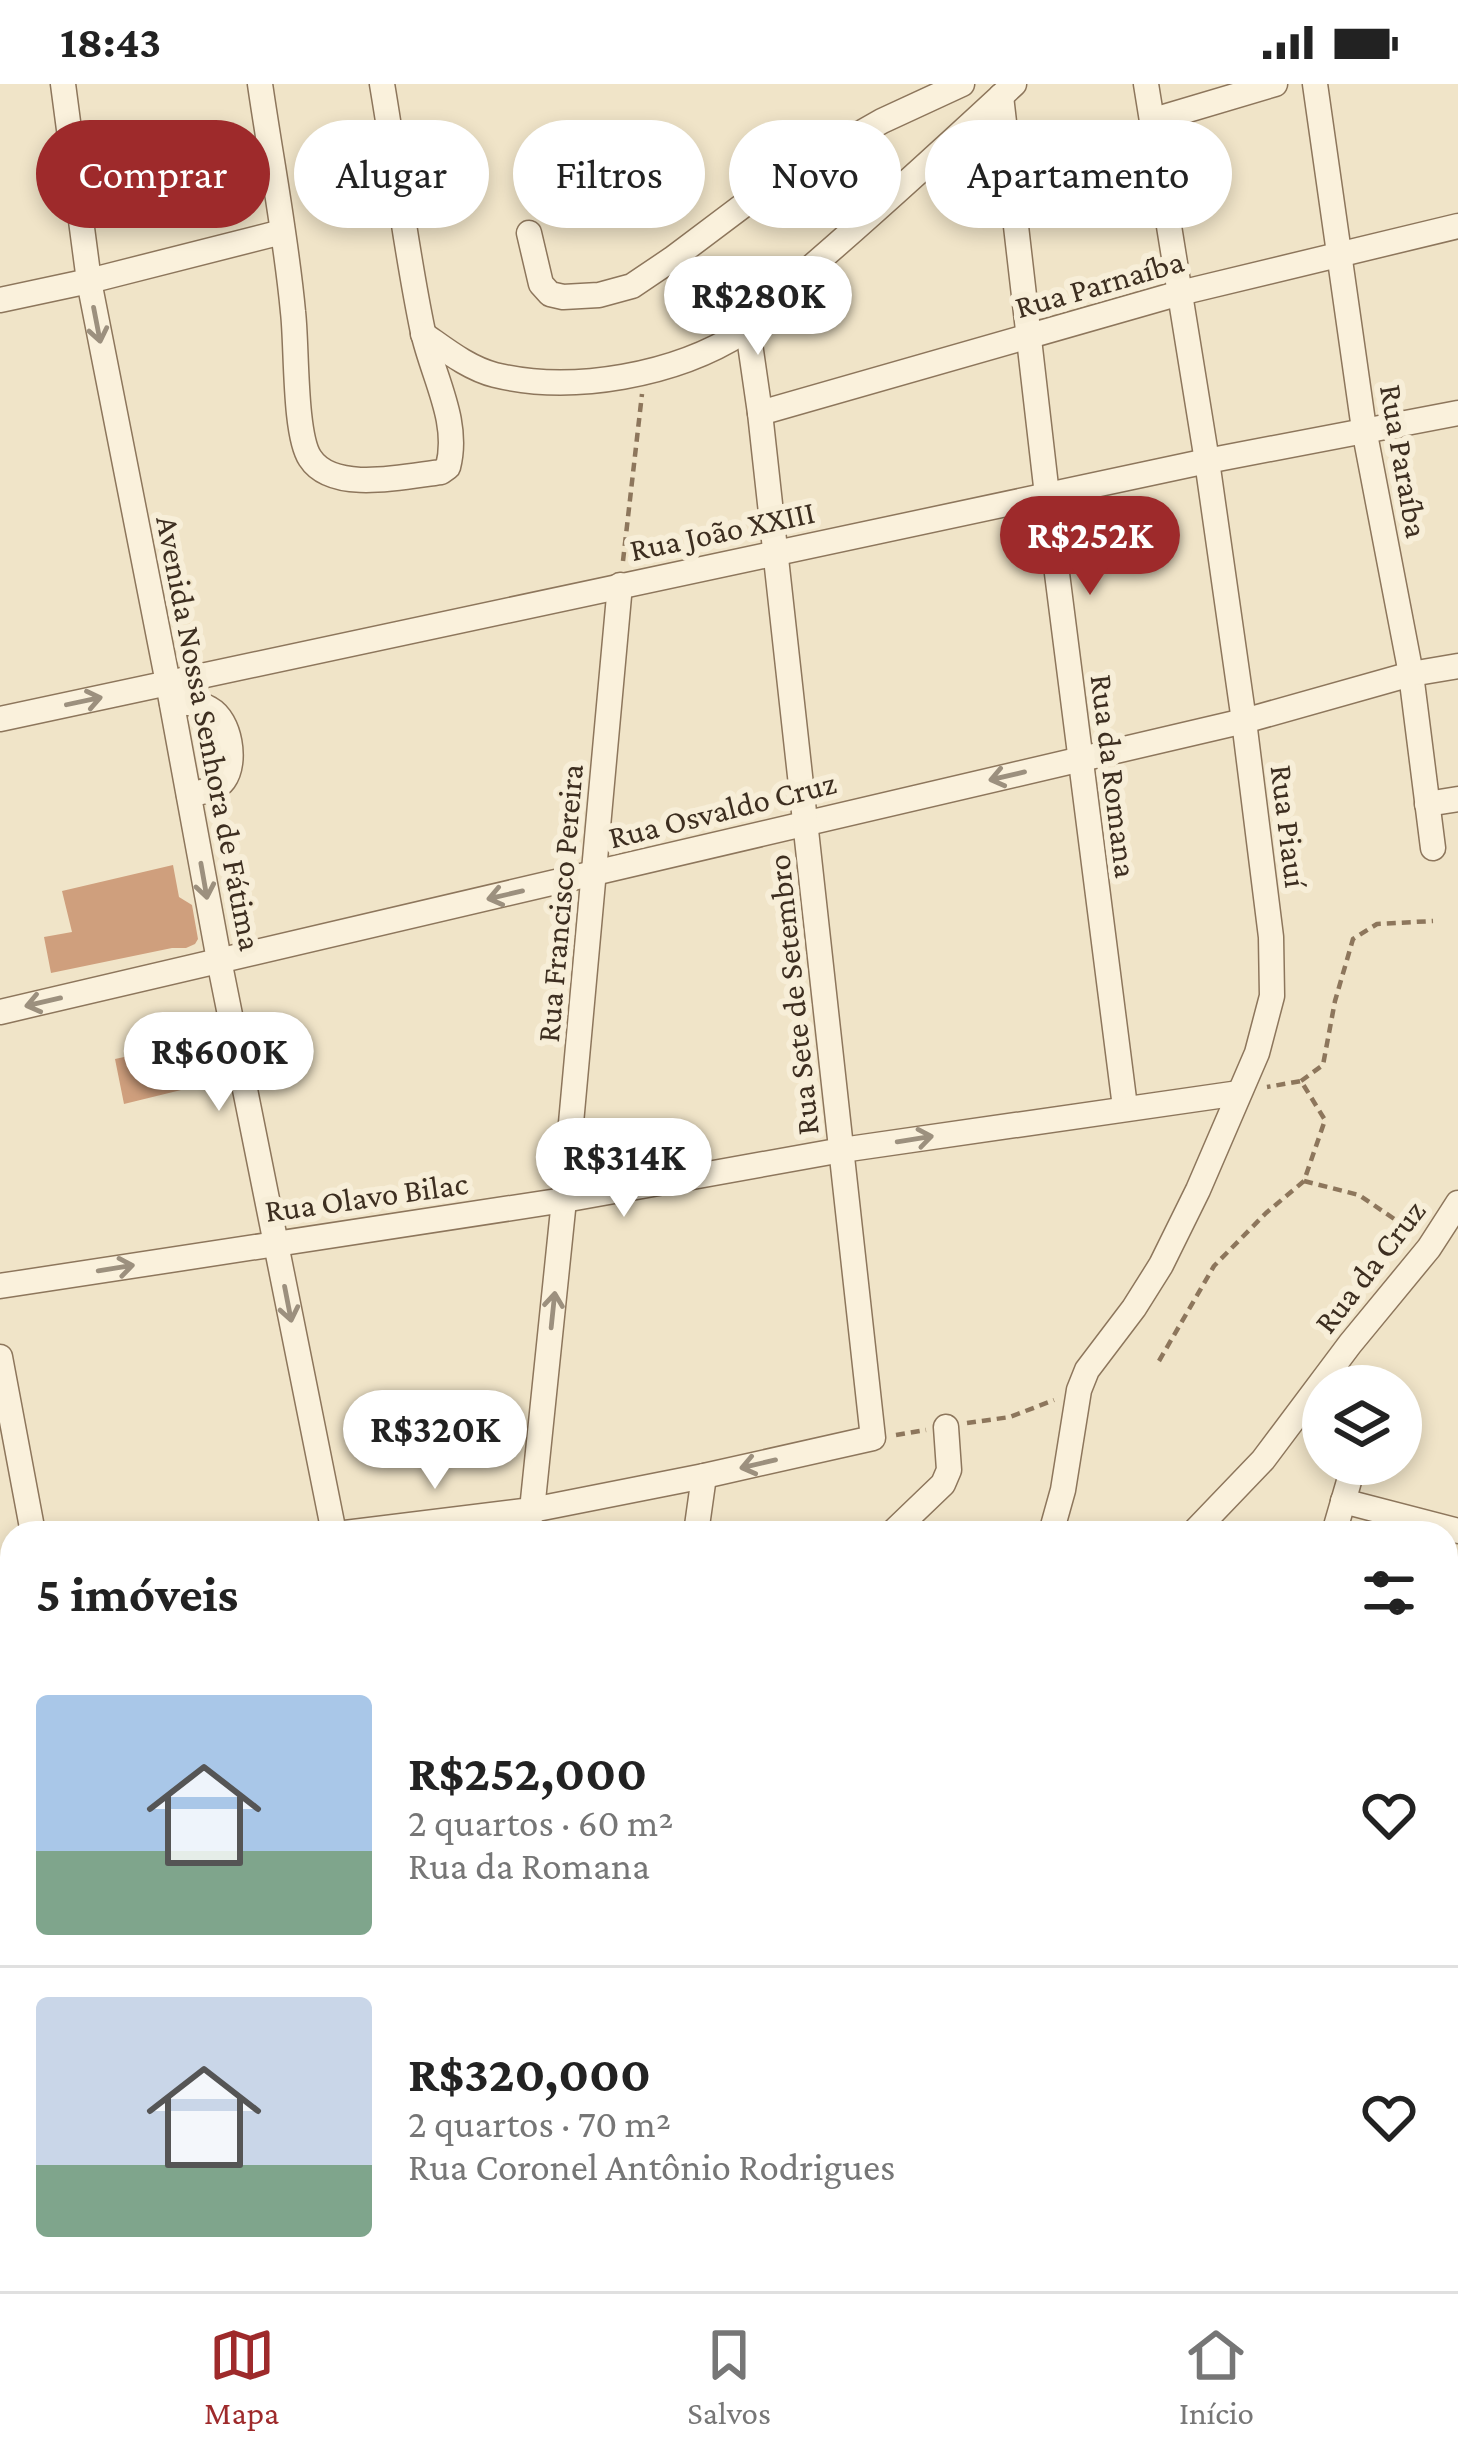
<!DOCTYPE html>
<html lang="pt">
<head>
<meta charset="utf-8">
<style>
	body { margin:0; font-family:"Crimson Pro",serif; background:#f2f2f2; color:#222; height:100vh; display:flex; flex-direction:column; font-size:45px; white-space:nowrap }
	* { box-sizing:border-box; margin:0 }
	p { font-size:39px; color:#767676 }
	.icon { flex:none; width:66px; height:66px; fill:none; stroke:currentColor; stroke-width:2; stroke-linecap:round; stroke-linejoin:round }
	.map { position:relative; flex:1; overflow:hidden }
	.side { position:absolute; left:0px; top:1437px; width:1458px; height:771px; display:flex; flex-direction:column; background:#fff; border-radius:36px 36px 0 0; box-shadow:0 6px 18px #0003 }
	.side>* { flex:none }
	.top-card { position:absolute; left:36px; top:36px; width:1386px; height:108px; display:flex; gap:24px }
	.controls { position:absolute; left:1302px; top:1281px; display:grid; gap:24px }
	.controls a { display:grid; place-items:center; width:120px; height:120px; border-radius:50%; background:#fff; box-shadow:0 6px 18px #0003; font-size:60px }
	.price { position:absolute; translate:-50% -102px; padding:0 27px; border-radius:42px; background:#fff; color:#222; font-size:39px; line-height:78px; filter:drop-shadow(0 3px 6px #0008) }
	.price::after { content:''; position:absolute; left:50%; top:72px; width:36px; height:27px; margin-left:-18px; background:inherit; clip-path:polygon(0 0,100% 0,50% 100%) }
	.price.selected { background:#9e2a2b; color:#fff }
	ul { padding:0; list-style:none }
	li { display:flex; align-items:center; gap:36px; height:300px; padding:0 36px }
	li+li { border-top:3px solid #e0e0e0 }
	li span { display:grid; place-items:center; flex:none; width:336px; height:240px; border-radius:12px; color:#555 }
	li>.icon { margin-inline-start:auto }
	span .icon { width:144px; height:144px; fill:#fffc; stroke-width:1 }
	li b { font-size:51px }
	h2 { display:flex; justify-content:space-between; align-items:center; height:144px; padding:0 36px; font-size:51px }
	.chip { padding:0 42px; border-radius:54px; background:#fff; box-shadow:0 6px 18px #0003; font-size:42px; line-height:108px }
	.chip.selected { background:#9e2a2b; color:#fff }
	.status { display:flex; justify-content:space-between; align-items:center; height:84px; padding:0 60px; background:#fff; direction:ltr }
	.status svg { height:33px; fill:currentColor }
	.tabs { display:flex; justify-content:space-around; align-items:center; height:168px; border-top:3px solid #e0e0e0; background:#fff; font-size:33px; color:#767676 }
	.tabs a { display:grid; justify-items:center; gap:6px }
	.tabs .selected { color:#9e2a2b }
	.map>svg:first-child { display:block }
	.building { fill:#cf9f7d }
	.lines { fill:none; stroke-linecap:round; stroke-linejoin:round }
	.minor-casing { stroke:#8d765c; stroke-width:27 }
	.path { stroke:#8d765c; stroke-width:4.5; stroke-dasharray:9 6; stroke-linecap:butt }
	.minor { stroke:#faf1dc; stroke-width:24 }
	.oneway { stroke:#9c907e }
	.labels { text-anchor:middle; stroke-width:12; stroke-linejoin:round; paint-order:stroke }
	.street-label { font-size:33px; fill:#3d2e20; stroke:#f7eed8 }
</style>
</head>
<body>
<div class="status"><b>18:43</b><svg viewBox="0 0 49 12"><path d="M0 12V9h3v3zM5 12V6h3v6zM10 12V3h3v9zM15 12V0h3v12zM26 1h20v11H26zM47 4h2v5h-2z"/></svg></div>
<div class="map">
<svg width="1458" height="2207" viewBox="0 0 1458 2207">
	<rect width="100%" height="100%" fill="#f0e4c8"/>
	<!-- building -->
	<g class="building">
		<polygon points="173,781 179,813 192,821 198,855 195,860 186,864 172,864 51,889 44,853 72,848 62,807"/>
		<polygon points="204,948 219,958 226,995 124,1020 115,975 189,959"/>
	</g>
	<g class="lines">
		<defs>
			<g id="minor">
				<polyline points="63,0 89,197 168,599 219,876 334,1449"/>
				<path d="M260,0C271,76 286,152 293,228C297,261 294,350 310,374C333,410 407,392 441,388L448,383C460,337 433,293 423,248C406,167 396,82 382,0"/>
				<polyline points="1315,0 1364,345 1411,590 1433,764"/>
				<polyline points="1001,12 1047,411 1125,1023"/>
				<polyline points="1154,36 1275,0"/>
				<polyline points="529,149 541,200 550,210 563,213 599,211 632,202 672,175 773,99 882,37 962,0"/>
				<polyline points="0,216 89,197 282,148"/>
				<path d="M423,250C446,266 468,284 495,291C573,310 676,291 743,248C753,242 760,231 768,222C779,211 791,201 802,191C874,129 944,65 1014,0"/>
				<polyline points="760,329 1180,209 1458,142"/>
				<path d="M172,619C185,618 198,618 210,625C230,636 237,678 224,696C217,706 200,708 189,711"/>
				<polyline points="0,635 1207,377 1458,329"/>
				<polyline points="1427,720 1458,715"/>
				<polyline points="0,928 1244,637 1411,590 1458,582"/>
				<polyline points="0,1202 564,1116 842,1066 1239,1009"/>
				<polyline points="0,1273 33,1449"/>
				<polyline points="1343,1417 1458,1447"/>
				<polyline points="345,1449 532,1426 704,1392 873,1354 760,329 748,246"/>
				<polyline points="526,1449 532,1426 564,1116 620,501"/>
				<polyline points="696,1449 704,1392"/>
				<polyline points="892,1449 943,1400 949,1386 946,1343"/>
				<polyline points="1051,1449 1063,1406 1079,1306 1087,1286 1134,1224 1161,1181 1198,1106 1257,969 1272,912 1271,853 1244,637 1207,377 1146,0"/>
				<polyline points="1193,1449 1263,1376 1350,1260 1429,1164 1458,1119"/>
				<polyline points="1334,1449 1354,1380"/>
				<polyline points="0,1497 12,1495"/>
				<polyline points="1446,1703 1458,1706"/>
				<polyline points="1446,1800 1458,1801"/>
				<polyline points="1446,1969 1458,1973"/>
				<polyline points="0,1984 12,1981"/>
				<polyline points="1446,2082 1458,2084"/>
				<polyline points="1446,2162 1458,2164"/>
				<polyline points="182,2196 184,2207"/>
				<polyline points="480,2196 482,2207"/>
				<polyline points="799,2196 810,2207"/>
			</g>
		</defs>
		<!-- minor casing -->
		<use href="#minor" class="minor-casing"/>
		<!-- path -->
		<g class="path">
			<polyline points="623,477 642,310"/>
			<polyline points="1301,997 1323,981 1335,917 1353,855 1377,840 1433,837"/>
			<polyline points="1304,1097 1359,1111 1412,1147"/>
			<polyline points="1159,1277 1214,1182 1266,1129 1304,1097 1325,1036 1301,997 1267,1003"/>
			<polyline points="967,1339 1010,1333 1054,1316"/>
			<polyline points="896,1351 926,1346"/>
			<polyline points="865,2207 866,2196"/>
		</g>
		<!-- minor -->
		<use href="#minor" class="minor"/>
	</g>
	<!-- one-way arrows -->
	<defs><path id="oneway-shaft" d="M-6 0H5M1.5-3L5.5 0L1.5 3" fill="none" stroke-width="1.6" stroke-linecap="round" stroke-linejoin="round" transform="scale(3)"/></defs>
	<g class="oneway">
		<use href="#oneway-shaft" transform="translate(97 241) rotate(79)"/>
		<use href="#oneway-shaft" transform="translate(84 617) rotate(-12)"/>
		<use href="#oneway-shaft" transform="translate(1007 692) rotate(167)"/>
		<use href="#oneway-shaft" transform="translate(204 797) rotate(80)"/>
		<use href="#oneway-shaft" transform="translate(505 811) rotate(167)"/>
		<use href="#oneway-shaft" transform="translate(43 918) rotate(167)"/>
		<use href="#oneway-shaft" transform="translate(915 1055) rotate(-9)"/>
		<use href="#oneway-shaft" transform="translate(116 1184) rotate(-9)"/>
		<use href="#oneway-shaft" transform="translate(288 1220) rotate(79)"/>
		<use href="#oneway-shaft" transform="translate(553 1226) rotate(-84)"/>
		<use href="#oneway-shaft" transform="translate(758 1380) rotate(167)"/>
	</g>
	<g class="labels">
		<!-- street labels -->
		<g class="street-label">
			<text transform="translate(1099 199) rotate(-16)" y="12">Rua Parnaíba</text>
			<text transform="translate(1405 377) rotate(80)" y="12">Rua Paraíba</text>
			<text transform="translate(722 446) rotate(-12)" y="12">Rua João XXIII</text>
			<text transform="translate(210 649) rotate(79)" y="12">Avenida Nossa Senhora de Fátima</text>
			<text transform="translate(1115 692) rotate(83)" y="12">Rua da Romana</text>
			<text transform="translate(722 725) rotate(-14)" y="12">Rua Osvaldo Cruz</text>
			<text transform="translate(1290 742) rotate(83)" y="12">Rua Piauí</text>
			<text transform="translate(559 819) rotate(-85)" y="12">Rua Francisco Pereira</text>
			<text transform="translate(792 911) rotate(-96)" y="12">Rua Sete de Setembro</text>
			<text transform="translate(366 1112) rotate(-8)" y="12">Rua Olavo Bilac</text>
			<text transform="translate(1369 1182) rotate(-52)" y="12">Rua da Cruz</text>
		</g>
	</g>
</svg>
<div class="controls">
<a><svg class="icon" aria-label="layers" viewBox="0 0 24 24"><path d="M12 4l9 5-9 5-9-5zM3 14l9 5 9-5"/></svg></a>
</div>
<b class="price" style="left:758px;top:274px">R$280K</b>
<b class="price selected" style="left:1090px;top:514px">R$252K</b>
<b class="price" style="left:219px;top:1030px">R$600K</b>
<b class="price" style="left:624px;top:1136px">R$314K</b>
<b class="price" style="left:435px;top:1408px">R$320K</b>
<div class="top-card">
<a class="chip selected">Comprar</a>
<a class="chip">Alugar</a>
<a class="chip">Filtros</a>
<a class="chip">Novo</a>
<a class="chip">Apartamento</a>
</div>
<section class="side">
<h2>5 imóveis<svg class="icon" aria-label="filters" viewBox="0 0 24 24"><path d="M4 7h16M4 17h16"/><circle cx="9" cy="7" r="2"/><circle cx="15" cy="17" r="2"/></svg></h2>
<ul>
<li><span style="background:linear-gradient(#a9c7e8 65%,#7fa58c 0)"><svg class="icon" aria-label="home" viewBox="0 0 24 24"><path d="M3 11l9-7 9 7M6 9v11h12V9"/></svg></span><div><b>R$252,000</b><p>2 quartos · 60 m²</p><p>Rua da Romana</p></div><svg class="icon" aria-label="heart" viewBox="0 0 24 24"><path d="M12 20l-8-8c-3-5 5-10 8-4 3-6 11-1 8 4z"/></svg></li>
<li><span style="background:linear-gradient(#c9d6e8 70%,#7fa58c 0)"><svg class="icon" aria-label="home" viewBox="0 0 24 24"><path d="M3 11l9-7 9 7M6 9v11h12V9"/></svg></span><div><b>R$320,000</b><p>2 quartos · 70 m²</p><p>Rua Coronel Antônio Rodrigues</p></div><svg class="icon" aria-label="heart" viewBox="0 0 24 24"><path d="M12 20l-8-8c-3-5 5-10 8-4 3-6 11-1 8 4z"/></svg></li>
</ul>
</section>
</div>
<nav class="tabs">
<a class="selected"><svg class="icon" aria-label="map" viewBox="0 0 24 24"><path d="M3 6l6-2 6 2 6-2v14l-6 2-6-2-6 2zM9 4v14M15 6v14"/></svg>Mapa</a>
<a><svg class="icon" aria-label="saved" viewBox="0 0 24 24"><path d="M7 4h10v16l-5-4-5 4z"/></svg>Salvos</a>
<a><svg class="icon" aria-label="home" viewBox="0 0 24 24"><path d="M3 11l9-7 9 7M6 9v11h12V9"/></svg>Início</a>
</nav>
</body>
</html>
